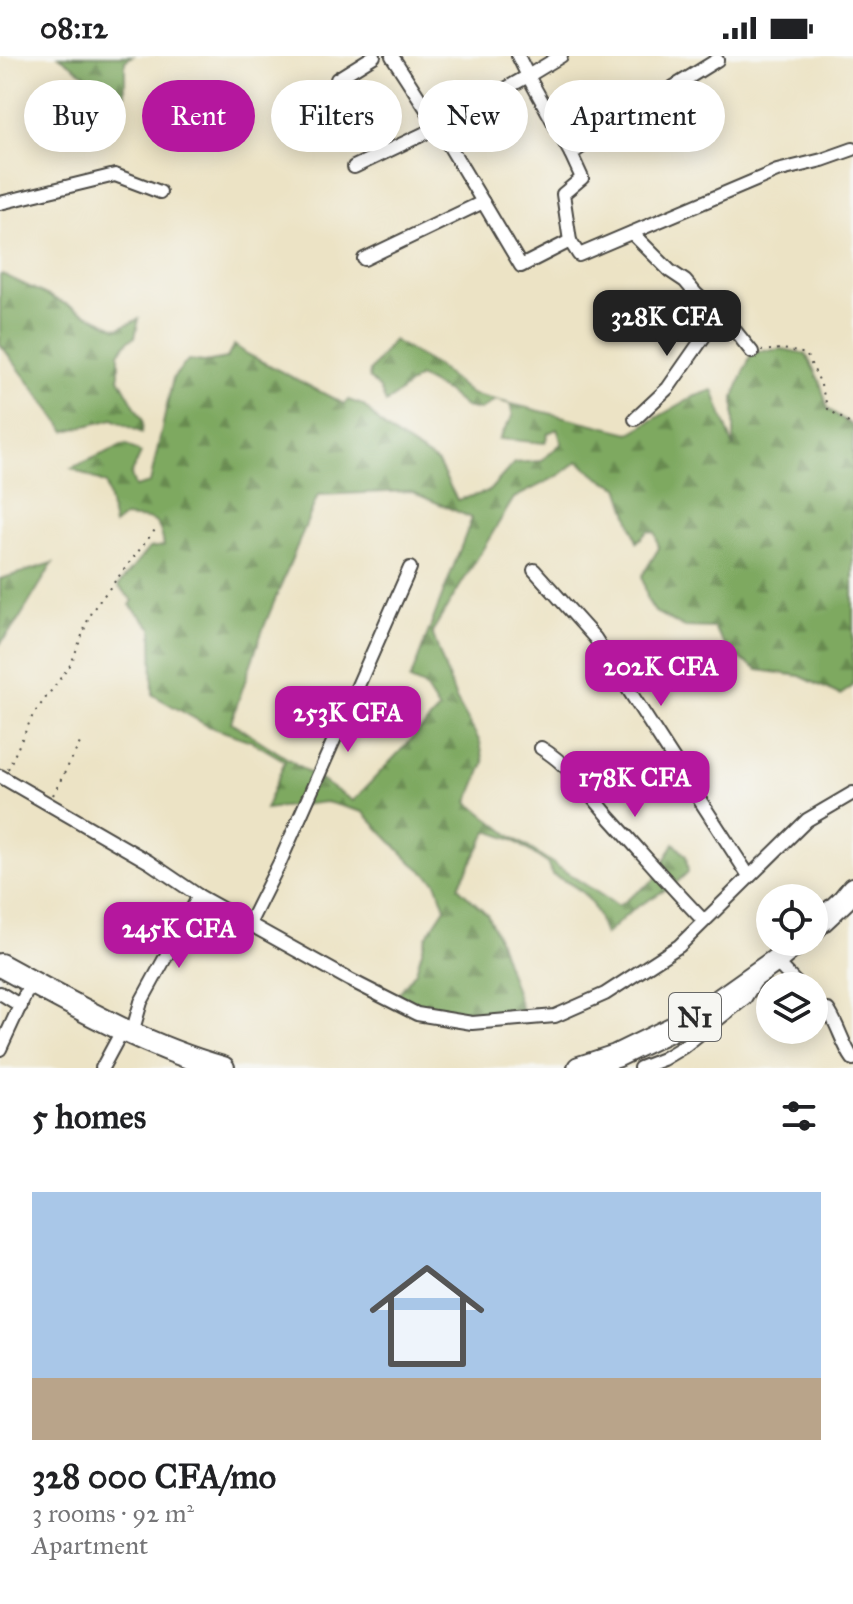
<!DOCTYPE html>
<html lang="en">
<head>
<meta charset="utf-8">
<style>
	body { margin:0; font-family:"IM FELL Great Primer",serif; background:#f2f2f2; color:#202124; height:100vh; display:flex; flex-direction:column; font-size:30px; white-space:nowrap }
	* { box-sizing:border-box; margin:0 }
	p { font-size:26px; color:#757577 }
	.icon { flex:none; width:44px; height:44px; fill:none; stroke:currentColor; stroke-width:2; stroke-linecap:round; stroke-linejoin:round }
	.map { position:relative; height:1012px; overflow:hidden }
	.side { display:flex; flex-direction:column; background:#fff; flex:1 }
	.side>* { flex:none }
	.hud { position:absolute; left:24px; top:24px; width:806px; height:72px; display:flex; gap:16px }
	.tools { position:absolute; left:756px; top:828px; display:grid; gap:16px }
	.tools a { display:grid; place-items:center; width:72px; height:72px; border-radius:50%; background:#fff; box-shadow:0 4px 20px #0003; font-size:40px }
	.price { position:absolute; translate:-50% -68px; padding:0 18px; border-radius:16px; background:#b5179e; color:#fff; font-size:26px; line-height:52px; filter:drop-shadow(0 2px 4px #0008) }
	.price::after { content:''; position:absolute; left:50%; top:48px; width:24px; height:18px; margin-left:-12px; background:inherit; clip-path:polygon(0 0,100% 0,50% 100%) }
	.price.selected { background:#222; color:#fff }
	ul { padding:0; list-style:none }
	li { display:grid; align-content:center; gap:16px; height:424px; padding:0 32px }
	li span { display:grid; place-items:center; height:248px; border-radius:0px; color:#555 }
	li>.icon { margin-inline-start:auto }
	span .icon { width:144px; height:144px; fill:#fffc; stroke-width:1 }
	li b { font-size:34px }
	h2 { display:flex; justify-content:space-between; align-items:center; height:96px; padding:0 32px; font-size:34px }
	.tag { padding:0 28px; border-radius:36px; background:#fff; box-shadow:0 4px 20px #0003; font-size:28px; line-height:72px }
	.tag.selected { background:#b5179e; color:#fff }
	.status { display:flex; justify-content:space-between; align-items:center; height:56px; padding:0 40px; background:#fff; direction:ltr }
	.status svg { height:22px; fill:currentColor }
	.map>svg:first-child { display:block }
	.forest { fill:url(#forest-firs); stroke:#546a46; stroke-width:2; fill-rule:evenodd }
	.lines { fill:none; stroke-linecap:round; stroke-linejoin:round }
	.street-casing { stroke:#484742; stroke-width:16 }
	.highway-casing { stroke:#484742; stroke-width:26 }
	.path { stroke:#484742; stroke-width:2; stroke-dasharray:2 6; stroke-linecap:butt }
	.street { stroke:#fff; stroke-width:12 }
	.highway { stroke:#fff; stroke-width:22 }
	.labels { text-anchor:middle; stroke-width:8; stroke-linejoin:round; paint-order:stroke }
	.shield { fill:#f6f6f2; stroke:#686867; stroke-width:2 }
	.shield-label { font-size:28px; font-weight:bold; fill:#2b2b2b }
</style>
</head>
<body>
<div class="status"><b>08:12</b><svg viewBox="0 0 49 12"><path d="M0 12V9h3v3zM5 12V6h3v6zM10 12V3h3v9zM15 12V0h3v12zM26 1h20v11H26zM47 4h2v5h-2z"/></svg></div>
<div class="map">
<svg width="853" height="1012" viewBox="0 0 853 1012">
	<defs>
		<pattern id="forest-firs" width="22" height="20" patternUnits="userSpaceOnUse" patternTransform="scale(2)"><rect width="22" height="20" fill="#7ea961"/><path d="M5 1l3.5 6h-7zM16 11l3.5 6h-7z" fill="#678a50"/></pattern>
	</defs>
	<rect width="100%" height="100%" fill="#f6f6f2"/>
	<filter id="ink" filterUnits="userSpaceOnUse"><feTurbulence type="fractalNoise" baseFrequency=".0125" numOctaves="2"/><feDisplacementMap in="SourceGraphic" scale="16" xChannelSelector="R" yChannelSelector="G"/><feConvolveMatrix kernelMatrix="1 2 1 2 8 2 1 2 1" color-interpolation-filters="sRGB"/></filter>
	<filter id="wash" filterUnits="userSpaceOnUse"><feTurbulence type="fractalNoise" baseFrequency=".006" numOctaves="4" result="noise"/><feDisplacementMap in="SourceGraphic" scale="32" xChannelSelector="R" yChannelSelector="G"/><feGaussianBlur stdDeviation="1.8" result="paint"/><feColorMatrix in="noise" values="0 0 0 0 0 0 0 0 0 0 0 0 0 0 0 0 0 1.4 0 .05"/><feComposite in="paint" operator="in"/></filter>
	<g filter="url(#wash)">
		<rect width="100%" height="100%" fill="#ece3c5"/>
		<!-- forest -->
		<g class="forest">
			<polygon points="59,0 132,0 125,5 125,54 90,74 63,40 87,20"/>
			<polygon points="2,218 112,270 119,272 139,263 135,281 128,285 119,297 119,322 143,365 142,377 113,363 66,375 0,288 0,220"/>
			<path d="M393,284L438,311L471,338L630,377L693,341L713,334L734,392V341L752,296L783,293L806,298L820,326L828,353L853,370V630L840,639L800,620L758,614L742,604L725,589L714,572L684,571L655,556L648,545L642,520L659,492L655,476L648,475L637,486L619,431L599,422L578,405L560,419L514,442L432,576L456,643L480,686L484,707L468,746L511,780L618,850L654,824L674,787L686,800L688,816L675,828L632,854L605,879C592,844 588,834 552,819L547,807L513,784L488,775L458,831L487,858L496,877L526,966L478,960H425L392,946L416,915L426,881L445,852L436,826L407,802L363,756L326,746L265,753L285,705L251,685L208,670L153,639L152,572L130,549L133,545L118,530L149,492L164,490C159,459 153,464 124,461L114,469L106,428L71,412L125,388L141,397L131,419L135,431L150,427L173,322L188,304L204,306L227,302L234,289L247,298L344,348L348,344L363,349L386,373L438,407L457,444L488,436L514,407L541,405L562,387L557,373L548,377L545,387L499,383L513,360L510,348L496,344L480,354L465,351L447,336L419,321L386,347L380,333L369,322L370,315ZM410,435L472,462L410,624L424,630L439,654L353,745L231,666L263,573L318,439Z"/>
			<polygon points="53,507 16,568 0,588 0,523"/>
		</g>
	</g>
	<g filter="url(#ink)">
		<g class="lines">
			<defs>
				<g id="street">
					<polyline points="392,0 438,71 528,20 571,98 620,64 717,4"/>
					<polyline points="518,0 528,20 561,0"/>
					<polyline points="337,23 374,0"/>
					<polyline points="354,111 438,71 483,146"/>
					<polyline points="0,147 115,119 160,136"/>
					<polyline points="632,177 670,215 685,225 696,238 732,271 752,296"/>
					<polyline points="570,185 563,138 582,122 571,98"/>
					<polyline points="364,203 483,146 521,210 570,185 579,199 777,115 822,104 853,93"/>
					<polyline points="635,363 668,332 719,259"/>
					<polyline points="534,514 595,582 749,820"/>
					<path d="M541,692C569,709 590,738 611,763C642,797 672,832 704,865"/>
					<polyline points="0,720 149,806 199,840 350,924 417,958 472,967 555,960 605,938 679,890 807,764 853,737"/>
					<polyline points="249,868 280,806 410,512"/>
					<polyline points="775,905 799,930"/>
					<polyline points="0,937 21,950"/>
					<path d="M814,947L822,954H828C839,970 842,988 853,1003"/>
					<polyline points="132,977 141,946 199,840"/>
					<polyline points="0,993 31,926"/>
					<polyline points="102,1012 123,973"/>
					<polyline points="640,1012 663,1003 683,991 745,942 756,924"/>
				</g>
				<g id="highway">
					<polyline points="814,872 844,844 853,833"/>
					<path d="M0,909C72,948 144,990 223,1012"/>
					<polyline points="579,1012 616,1000 696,961 775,905 798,886"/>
				</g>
			</defs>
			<!-- street casing -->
			<use href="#street" class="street-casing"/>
			<!-- highway casing -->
			<use href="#highway" class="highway-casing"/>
			<!-- path -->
			<g class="path">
				<polyline points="761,295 783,293 806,298 820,326 828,353 853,370"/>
				<polyline points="8,713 33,659 71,608 91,556 155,474"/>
				<polyline points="53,739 80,687"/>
			</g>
			<!-- street -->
			<use href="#street" class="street"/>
			<!-- highway -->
			<use href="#highway" class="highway"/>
		</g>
	</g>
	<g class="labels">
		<!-- shield labels -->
		<rect class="shield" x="669" y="937" width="52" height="48" rx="6"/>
		<g class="shield-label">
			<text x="695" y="971">N1</text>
		</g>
	</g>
</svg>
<div class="tools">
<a><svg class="icon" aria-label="locate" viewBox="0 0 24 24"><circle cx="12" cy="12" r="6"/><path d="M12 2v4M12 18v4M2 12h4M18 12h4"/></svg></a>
<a><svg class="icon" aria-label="layers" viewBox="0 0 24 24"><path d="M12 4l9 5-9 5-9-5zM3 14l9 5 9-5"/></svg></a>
</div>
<b class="price selected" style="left:667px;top:302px">328K CFA</b>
<b class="price" style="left:661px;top:652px">202K CFA</b>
<b class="price" style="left:348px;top:698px">253K CFA</b>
<b class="price" style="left:635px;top:763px">178K CFA</b>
<b class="price" style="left:179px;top:914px">245K CFA</b>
<div class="hud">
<a class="tag">Buy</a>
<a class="tag selected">Rent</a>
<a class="tag">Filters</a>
<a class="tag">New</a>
<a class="tag">Apartment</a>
</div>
</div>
<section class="side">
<h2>5 homes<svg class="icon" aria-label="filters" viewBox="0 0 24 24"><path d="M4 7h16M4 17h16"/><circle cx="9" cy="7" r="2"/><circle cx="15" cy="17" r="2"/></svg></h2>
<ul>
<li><span style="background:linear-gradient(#a9c7e8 75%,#b9a48a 0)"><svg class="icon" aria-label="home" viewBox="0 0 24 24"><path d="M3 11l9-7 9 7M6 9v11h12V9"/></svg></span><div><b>328 000 CFA/mo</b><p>3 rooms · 92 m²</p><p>Apartment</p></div></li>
</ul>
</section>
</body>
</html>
